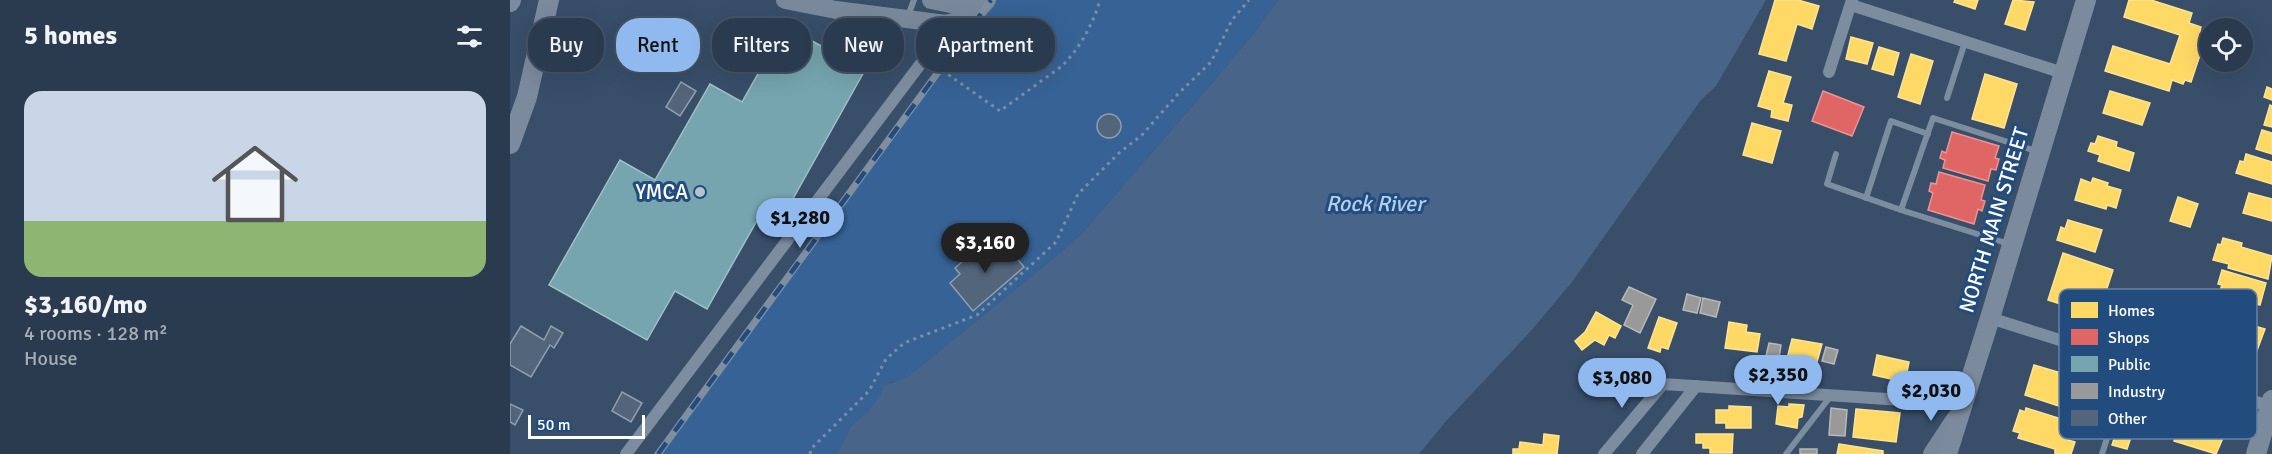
<!DOCTYPE html>
<html lang="en">
<head>
<meta charset="utf-8">
<style>
	body { margin:0; font-family:Signika,sans-serif; background:#324156; color:#f1f3f6; height:100vh; display:flex; flex-direction:column; font-size:22px; white-space:nowrap }
	* { box-sizing:border-box; margin:0 }
	p { font-size:20px; color:#a5adb7 }
	.icon { flex:none; width:33px; height:33px; fill:none; stroke:currentColor; stroke-width:2; stroke-linecap:round; stroke-linejoin:round }
	.map { position:relative; flex:1; overflow:hidden }
	.panel { display:flex; flex-direction:column; background:#2a3a4f; width:510px }
	.panel>* { flex:none }
	.hud { position:absolute; left:18px; top:18px; width:570px; height:54px; display:flex; gap:12px }
	.buttons { position:absolute; left:1689px; top:18px; display:grid; gap:12px }
	.buttons a { display:grid; place-items:center; width:54px; height:54px; border-radius:50%; background:#2a3a4f; box-shadow:0 6px 24px #0002,0 0 0 2px #465466; font-size:30px }
	.scale { position:absolute; left:18px; bottom:15px; width:117px; box-sizing:border-box; padding-left:6px; border:3px solid #fff; border-top:0; font-size:16px; line-height:21px; white-space:nowrap; color:#fff; -webkit-text-stroke:4px #234c7e; paint-order:stroke }
	.price { position:absolute; translate:-50% -51px; padding:0 14px; border-radius:21px; background:#90b9f0; color:#111; font-size:20px; line-height:39px; filter:drop-shadow(0 2px 3px #0008) }
	.price::after { content:''; position:absolute; left:50%; top:36px; width:18px; height:14px; margin-left:-9px; background:inherit; clip-path:polygon(0 0,100% 0,50% 100%) }
	.price.on { background:#222; color:#fff }
	ul { padding:0; list-style:none }
	li { display:grid; align-content:center; gap:12px; height:318px; padding:0 24px }
	li+li { border-top:2px solid #465466 }
	li span { display:grid; place-items:center; height:186px; border-radius:18px; color:#555 }
	li>.icon { margin-inline-start:auto }
	span .icon { width:108px; height:108px; fill:#fffc; stroke-width:1 }
	li b { font-size:26px }
	h2 { display:flex; justify-content:space-between; align-items:center; height:72px; padding:0 24px; font-size:26px }
	.pill { padding:0 21px; border-radius:24px; background:#2a3a4f; box-shadow:0 6px 24px #0002,0 0 0 2px #465466; font-size:21px; line-height:54px }
	.pill.on { background:#90b9f0; color:#111 }
	main { display:flex; flex:1; min-height:0 }
	.map>svg:first-child { display:block }
	.green { fill:#366295 }
	.water { fill:#486589 }
	.homes { fill:#ffd966; stroke:#ffe494; stroke-width:1.5 }
	.shops { fill:#e06666; stroke:#e99494; stroke-width:1.5 }
	.public { fill:#76a5af; stroke:#9fc0c7; stroke-width:1.5 }
	.industry { fill:#999; stroke:#b8b8b8; stroke-width:1.5 }
	.building { fill:#53657b; stroke:#919eae; stroke-width:1.5 }
	.lines { fill:none; stroke-linecap:round; stroke-linejoin:round }
	.path { stroke:#7d8da0; stroke-width:3; stroke-dasharray:3 4.5; stroke-linecap:butt }
	.lane { stroke:#7d8da0; stroke-width:6 }
	.street { stroke:#7d8da0; stroke-width:12 }
	.secondary { stroke:#79899b; stroke-width:18 }
	.primary { stroke:#7c8a9e; stroke-width:20 }
	.rail-casing { stroke:#7f8ea0; stroke-width:7 }
	.rail { stroke:#234c7e; stroke-width:4.5; stroke-dasharray:14; stroke-linecap:butt }
	.poi-dot { fill:#b9c1ca; stroke:#234c7e; stroke-width:2 }
	.labels { text-anchor:middle; stroke-width:6; stroke-linejoin:round; paint-order:stroke }
	.poi-label { font-size:21px; fill:#fff; stroke:#234c7e; text-anchor:end }
	.street-label { font-size:21px; fill:#fff; stroke:#234c7e }
	.water-label { font-size:22px; font-style:italic; fill:#b3ceee; stroke:#234c7e }
	.key { fill:#234c7e; stroke:#6582a5; stroke-width:1.5 }
	.key-label { font-size:16px; fill:#fff }
</style>
</head>
<body>
<main>
<section class="panel">
<h2>5 homes<svg class="icon" aria-label="filters" viewBox="0 0 24 24"><path d="M4 7h16M4 17h16"/><circle cx="9" cy="7" r="2"/><circle cx="15" cy="17" r="2"/></svg></h2>
<ul>
<li><span style="background:linear-gradient(#c9d6e8 70%,#8fb573 0)"><svg class="icon" aria-label="home" viewBox="0 0 24 24"><path d="M3 11l9-7 9 7M6 9v11h12V9"/></svg></span><div><b>$3,160/mo</b><p>4 rooms · 128 m²</p><p>House</p></div></li>
</ul>
</section>
<div class="map">
<svg width="1762" height="454" viewBox="0 0 1762 454">
	<rect width="100%" height="100%" fill="#384e69"/>
	<!-- green -->
	<polygon class="green" points="481,0 768,0 743,34 703,82 573,232 544,258 396,378 391,381 381,382 359,410 341,426 327,454 148,454"/>
	<!-- water -->
	<polygon class="water" points="768,0 1256,0 1206,86 1191,100 1062,282 1020,332 937,420 909,454 327,454 341,426 359,410 373,390 372,386 396,378 544,258 573,232 703,82 743,34"/>
	<!-- homes -->
	<g class="homes">
		<polygon points="1265,0 1288,0 1309,6 1302,29 1287,24 1276,61 1249,54"/>
		<polygon points="1445,0 1468,0 1465,9 1444,2"/>
		<polygon points="1503,0 1524,2 1515,30 1495,24"/>
		<polygon points="1619,0 1641,0 1682,13 1679,23 1691,27 1690,31 1697,34 1681,82 1675,80 1673,84 1662,80 1659,91 1595,71 1603,46 1660,64 1670,35 1614,17"/>
		<polygon points="1341,37 1363,43 1357,64 1336,59"/>
		<polygon points="1369,47 1389,53 1383,75 1362,69"/>
		<polygon points="1401,54 1423,61 1410,104 1388,97"/>
		<polygon points="1259,71 1281,77 1273,103 1282,105 1278,121 1261,117 1262,110 1248,106"/>
		<polygon points="1475,74 1507,84 1494,128 1462,119"/>
		<polygon points="1757,87 1762,89 1762,100 1754,97"/>
		<polygon points="1600,91 1640,103 1632,125 1593,113"/>
		<polygon points="1760,105 1762,106 1762,127 1754,125"/>
		<polygon points="1242,123 1271,131 1262,163 1233,155"/>
		<polygon points="1752,130 1762,133 1762,154 1746,149"/>
		<polygon points="1588,136 1607,142 1606,147 1624,153 1619,171 1588,161 1590,155 1578,151 1581,143 1585,144"/>
		<polygon points="1736,154 1762,162 1762,184 1726,173 1730,161 1734,162"/>
		<polygon points="1583,178 1598,183 1597,186 1611,190 1606,208 1597,205 1596,209 1565,200 1571,179 1581,183"/>
		<polygon points="1739,193 1762,199 1762,221 1733,213"/>
		<polygon points="1668,197 1688,204 1680,227 1660,221"/>
		<polygon points="1558,220 1592,230 1585,252 1547,240 1551,227 1555,229"/>
		<polygon points="1713,238 1732,243 1731,247 1762,256 1758,279 1718,268 1719,264 1703,260 1708,244 1711,245"/>
		<polygon points="1553,253 1603,270 1588,316 1538,300"/>
		<polygon points="1712,270 1756,283 1750,305 1709,293 1712,285 1708,284"/>
		<polygon points="1086,312 1111,326 1105,338 1099,335 1094,345 1085,340 1072,350 1065,341 1075,332"/>
		<polygon points="1149,317 1167,323 1158,349 1151,347 1150,352 1138,348"/>
		<polygon points="1727,321 1755,329 1743,361 1720,354 1727,332 1724,332"/>
		<polygon points="1219,322 1237,325 1236,332 1250,334 1247,352 1215,348"/>
		<polygon points="1282,339 1312,344 1307,362 1301,361 1300,365 1285,361 1286,357 1278,355"/>
		<polygon points="1367,355 1399,362 1395,382 1363,375"/>
		<polygon points="1524,365 1551,373 1552,368 1568,373 1563,388 1573,391 1567,412 1515,395"/>
		<polygon points="1279,404 1294,405 1292,417 1288,418 1287,428 1266,424 1268,406 1279,407"/>
		<polygon points="1219,406 1241,407 1241,428 1216,428 1216,423 1206,423 1206,410 1219,410"/>
		<polygon points="1516,408 1564,423 1558,440 1565,442 1561,454 1545,454 1545,449 1508,438 1510,433 1503,431 1510,410 1515,412"/>
		<polygon points="1346,409 1390,413 1386,442 1343,437"/>
		<polygon points="1674,412 1679,414 1679,412 1710,421 1708,428 1716,431 1706,454 1664,441 1669,426 1674,428 1675,426 1670,424"/>
		<polygon points="1606,433 1621,437 1617,449 1602,445"/>
		<polygon points="1034,434 1049,436 1047,454 1003,454 1003,449 1009,449 1010,442 1033,445"/>
		<polygon points="1186,434 1223,434 1222,453 1200,453 1200,448 1193,448 1193,443 1186,443"/>
		<polygon points="1329,444 1373,451 1373,454 1327,454"/>
	</g>
	<!-- shops -->
	<g class="shops">
		<polygon points="1313,91 1354,107 1342,136 1302,121"/>
		<polygon points="1442,132 1489,146 1485,158 1489,159 1486,170 1481,169 1478,181 1433,168 1435,160 1430,158 1432,151 1436,153"/>
		<polygon points="1429,172 1475,185 1471,200 1475,201 1472,211 1468,209 1464,224 1418,210 1423,193 1419,191 1421,183 1426,184"/>
	</g>
	<!-- public -->
	<polygon class="public" points="275,26 355,70 275,213 257,203 197,309 165,291 137,340 39,285 110,160 145,180 200,84 232,102"/>
	<!-- industry -->
	<g class="industry">
		<polygon points="1119,287 1146,299 1130,333 1114,325 1123,305 1112,300"/>
		<polygon points="1177,294 1191,298 1187,313 1173,310"/>
		<polygon points="1193,298 1210,302 1206,317 1190,313"/>
		<polygon points="1259,343 1271,345 1269,358 1256,356"/>
		<polygon points="1316,347 1328,350 1324,364 1312,361"/>
		<polygon points="1321,408 1337,410 1335,436 1319,435"/>
		<rect x="1290" y="449" width="17" height="5"/>
	</g>
	<!-- building -->
	<g class="building">
		<polygon points="171,82 186,91 170,116 156,107"/>
		<circle cx="599" cy="126" r="12"/>
		<polygon points="493,242 514,267 463,311 440,283 450,274 445,268 471,245 480,254"/>
		<polygon points="11,326 34,340 41,326 53,333 44,348 40,345 21,377 0,365 0,344"/>
		<polygon points="112,392 132,403 121,422 102,411"/>
		<polygon points="0,404 13,410 5,425 0,422"/>
	</g>
	<g class="lines">
		<!-- path -->
		<g class="path">
			<path d="M426,66L490,111L552,66C570,48 583,24 590,0"/>
			<polyline points="300,454 301,449 359,391 376,359 394,343 467,315 546,242 568,194 609,153 632,135 668,94 701,62 722,20 739,0"/>
		</g>
		<!-- lane -->
		<g class="lane">
			<polyline points="398,16 404,0"/>
			<polyline points="1437,98 1455,42"/>
			<polyline points="1326,154 1317,184 1391,210 1423,118 1526,151"/>
			<polyline points="1356,198 1381,121 1418,134"/>
			<polyline points="1391,210 1499,244"/>
			<polyline points="1276,454 1320,397"/>
			<polyline points="1592,454 1621,364"/>
		</g>
		<!-- street -->
		<g class="street">
			<polyline points="1341,5 1553,73"/>
			<polyline points="1319,72 1342,0"/>
			<polyline points="1480,318 1762,407"/>
			<polyline points="1087,377 1153,384 1452,404"/>
			<polyline points="116,454 415,58 436,24"/>
			<polyline points="1094,454 1153,384"/>
			<polyline points="1132,454 1186,386"/>
		</g>
		<!-- secondary -->
		<g class="secondary">
			<polyline points="275,0 326,10 436,24 462,17 477,0"/>
			<polyline points="421,0 450,6 460,0"/>
			<polyline points="1422,454 1445,419"/>
		</g>
		<!-- primary -->
		<g class="primary">
			<polyline points="0,2 1,0"/>
			<polyline points="0,144 17,97 39,0"/>
			<polyline points="1437,454 1480,318 1576,0"/>
			<polyline points="1746,454 1762,400"/>
		</g>
		<defs>
			<polyline id="rail" points="148,454 481,0"/>
		</defs>
		<!-- rail casing -->
		<use href="#rail" class="rail-casing"/>
		<!-- rail -->
		<use href="#rail" class="rail"/>
	</g>
	<!-- markers -->
	<circle class="poi-dot" cx="190" cy="192" r="6"/>
	<g class="labels">
		<!-- poi labels -->
		<g class="poi-label">
			<text x="178" y="199">YMCA</text>
		</g>
		<!-- street labels -->
		<g class="street-label">
			<text transform="translate(1484 220) rotate(-73)" y="7">NORTH MAIN STREET</text>
		</g>
		<!-- water labels -->
		<g class="water-label">
			<text x="865" y="211">Rock River</text>
		</g>
	</g>
	<!-- legend -->
	<rect x="1549" y="289" width="198" height="150" rx="9" class="key"/>
	<rect x="1561" y="302" width="27" height="16" fill="#ffd966"/>
	<rect x="1561" y="329" width="27" height="16" fill="#e06666"/>
	<rect x="1561" y="356" width="27" height="16" fill="#76a5af"/>
	<rect x="1561" y="383" width="27" height="16" fill="#999"/>
	<rect x="1561" y="410" width="27" height="16" fill="#53657b"/>
	<g class="key-label">
		<text x="1598" y="316">Homes</text>
		<text x="1598" y="343">Shops</text>
		<text x="1598" y="370">Public</text>
		<text x="1598" y="397">Industry</text>
		<text x="1598" y="424">Other</text>
	</g>
</svg>
<div class="buttons">
<a><svg class="icon" aria-label="locate" viewBox="0 0 24 24"><circle cx="12" cy="12" r="6"/><path d="M12 2v4M12 18v4M2 12h4M18 12h4"/></svg></a>
</div>
<div class="scale">50 m</div>
<b class="price" style="left:290px;top:249px">$1,280</b>
<b class="price on" style="left:475px;top:274px">$3,160</b>
<b class="price" style="left:1268px;top:406px">$2,350</b>
<b class="price" style="left:1112px;top:409px">$3,080</b>
<b class="price" style="left:1421px;top:422px">$2,030</b>
<div class="hud">
<a class="pill">Buy</a>
<a class="pill on">Rent</a>
<a class="pill">Filters</a>
<a class="pill">New</a>
<a class="pill">Apartment</a>
</div>
</div>
</main>
</body>
</html>
